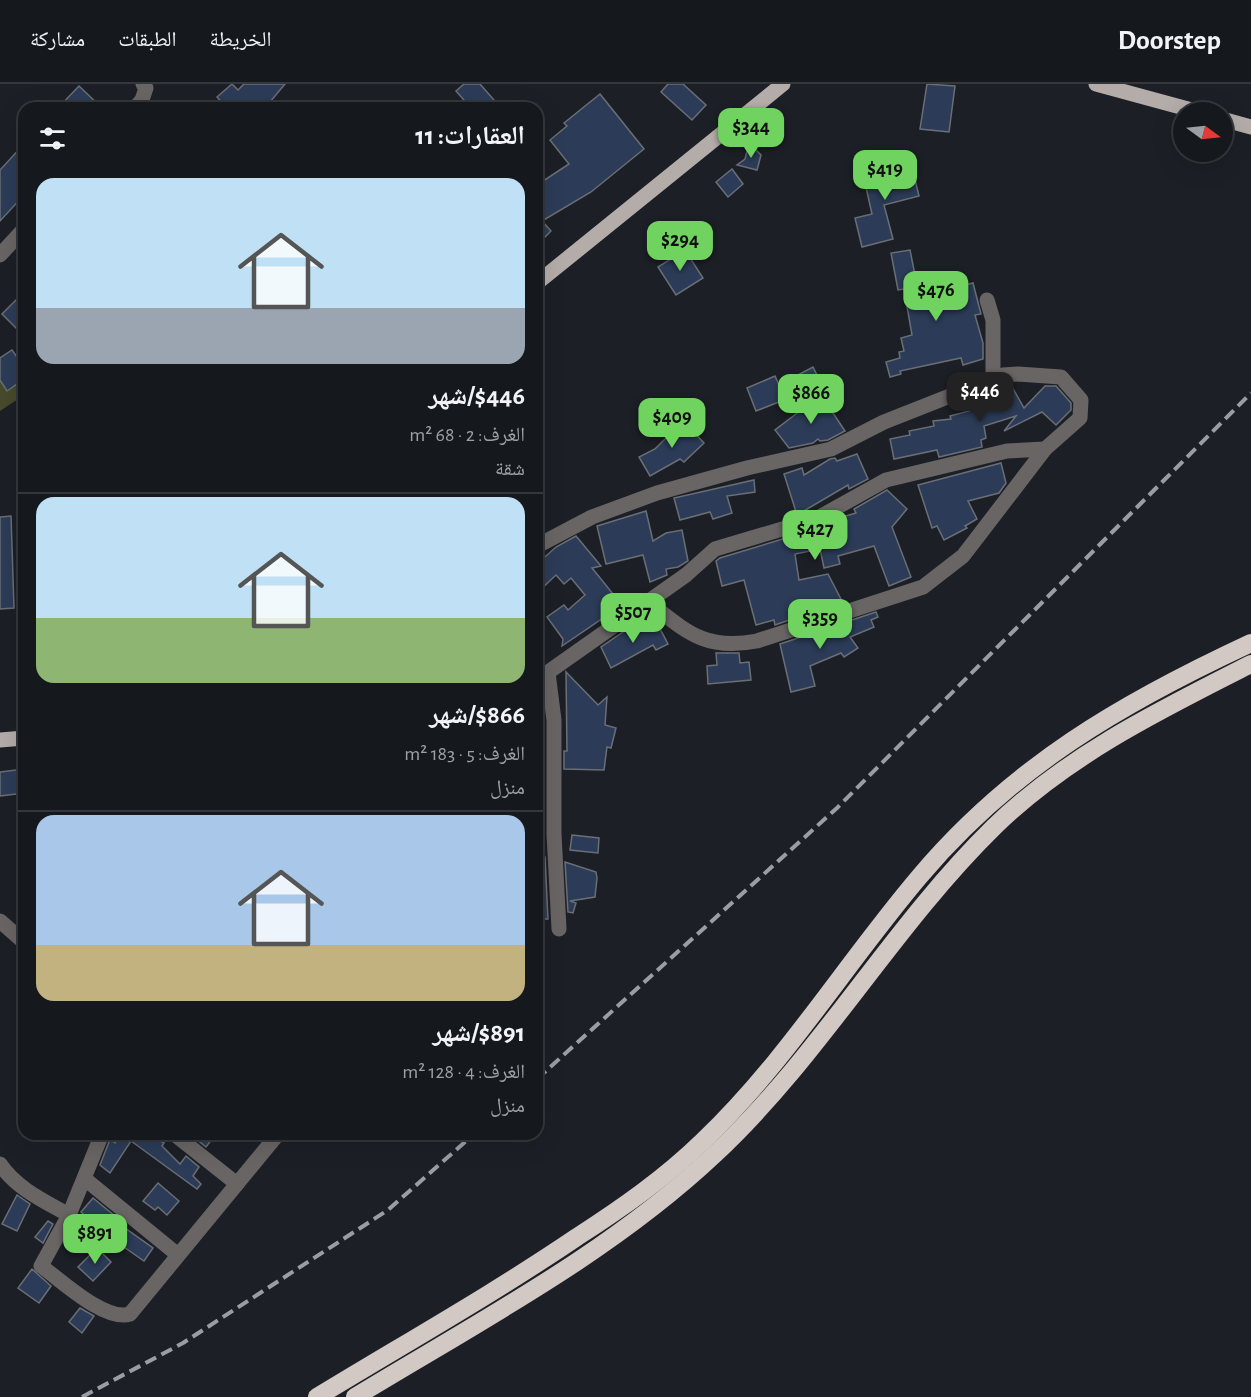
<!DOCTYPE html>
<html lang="ar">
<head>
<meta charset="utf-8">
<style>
	body { margin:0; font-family:"Alegreya Sans","Noto Naskh Arabic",sans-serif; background:#1e2125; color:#f1f3f6; direction:rtl; height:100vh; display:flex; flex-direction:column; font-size:22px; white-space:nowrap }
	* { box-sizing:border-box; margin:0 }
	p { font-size:20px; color:#9da0a3 }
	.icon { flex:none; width:33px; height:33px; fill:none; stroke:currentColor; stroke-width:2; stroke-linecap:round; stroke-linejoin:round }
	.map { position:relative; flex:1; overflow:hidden; direction:ltr }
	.panel { position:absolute; left:18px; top:18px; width:525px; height:1038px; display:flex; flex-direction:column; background:#15181c; border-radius:18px; box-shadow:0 6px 24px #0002,0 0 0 2px #34373b; direction:rtl }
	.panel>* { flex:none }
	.needle { width:39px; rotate:105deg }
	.tools { position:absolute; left:1173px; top:18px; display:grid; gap:12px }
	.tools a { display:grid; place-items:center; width:60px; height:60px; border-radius:50%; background:#15181c; box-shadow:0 6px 24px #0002,0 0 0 2px #34373b; font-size:30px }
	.price { position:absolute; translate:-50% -51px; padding:0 14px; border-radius:12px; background:#70d35f; color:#111; font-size:20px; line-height:39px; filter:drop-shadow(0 2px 3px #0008) }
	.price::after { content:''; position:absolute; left:50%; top:36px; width:18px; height:14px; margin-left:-9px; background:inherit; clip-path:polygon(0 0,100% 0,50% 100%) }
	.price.active { background:#222; color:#fff }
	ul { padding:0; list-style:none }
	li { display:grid; align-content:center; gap:12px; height:318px; padding:0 18px }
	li+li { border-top:2px solid #34373b }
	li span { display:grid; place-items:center; height:186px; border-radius:18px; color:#555 }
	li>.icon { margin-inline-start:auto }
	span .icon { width:108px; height:108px; fill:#fffc; stroke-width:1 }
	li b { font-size:26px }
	h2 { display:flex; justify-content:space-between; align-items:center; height:72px; padding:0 18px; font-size:26px }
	header { display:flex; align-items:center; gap:36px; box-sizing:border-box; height:84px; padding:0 30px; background:#15181c; border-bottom:2px solid #34373b }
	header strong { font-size:28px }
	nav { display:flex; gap:33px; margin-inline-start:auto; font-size:21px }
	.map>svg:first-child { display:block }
	.green { fill:#474a2b }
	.building { fill:#2c3c58; stroke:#6a6e75; stroke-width:1.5 }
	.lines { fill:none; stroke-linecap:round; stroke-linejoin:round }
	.minor { stroke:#696564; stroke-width:15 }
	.major { stroke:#b4aca9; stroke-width:15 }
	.highway { stroke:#d2c8c4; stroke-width:18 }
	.rail { stroke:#9a9da2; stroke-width:4; stroke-dasharray:12 6; stroke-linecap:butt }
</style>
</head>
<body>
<header>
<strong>Doorstep</strong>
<nav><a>الخريطة</a><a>الطبقات</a><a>مشاركة</a></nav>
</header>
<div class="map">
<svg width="1251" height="1313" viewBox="0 0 1251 1313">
	<rect width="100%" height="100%" fill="#1c2026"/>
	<!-- green -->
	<polygon class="green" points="6,280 24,311 0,327 0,284"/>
	<!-- building -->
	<g class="building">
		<polygon points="232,0 238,6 244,0 285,0 265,24 227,24 217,13"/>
		<polygon points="464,0 480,0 501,24 471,24 456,7"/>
		<polygon points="668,0 683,0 706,21 692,36 661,8"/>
		<polygon points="927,0 955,2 949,48 920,45"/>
		<polygon points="79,2 102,24 58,24"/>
		<polygon points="600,10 644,65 591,108 542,137 551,147 537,161 537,101 569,80 550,56 567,42 564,39"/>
		<polygon points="762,31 773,35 763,62 754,50"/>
		<polygon points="749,59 761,71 757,86 737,81 745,75"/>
		<polygon points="24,60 24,111 0,137 0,86"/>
		<polygon points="911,79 919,112 884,121 893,155 862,163 855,134 872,130 863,90"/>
		<polygon points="732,85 743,100 728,113 716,98"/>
		<polygon points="685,166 703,194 676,211 658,183"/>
		<polygon points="910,166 918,206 932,204 933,209 973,199 981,230 975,231 983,259 983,275 963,281 961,274 900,287 901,290 890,293 886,278 900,274 899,268 904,267 901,254 912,251 904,205 898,206 891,169"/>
		<polygon points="24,208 24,236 16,244 2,230"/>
		<polygon points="12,266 24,283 24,295 7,307 0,296 0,274"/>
		<polygon points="813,283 822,301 756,327 747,304 775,292 779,301"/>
		<polygon points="1011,301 1024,324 1045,302 1056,302 1071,319 1071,326 1056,341 1042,328 1004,347 1016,332 984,342 986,354 981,356 982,363 939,373 937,366 894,375 890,355 910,351 909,347 934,342 933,337 951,335 950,332 969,327 968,321 997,314 994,310"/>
		<polygon points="821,311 845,347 828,356 820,357 818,355 813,359 789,364 775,346"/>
		<polygon points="683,337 704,359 684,378 680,375 650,392 639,373 655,365"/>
		<polygon points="857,370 868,395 849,405 848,401 797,431 784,390 802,384 804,391 830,375 835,374 837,377"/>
		<polygon points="1001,379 1006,399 999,409 968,417 977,435 965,442 967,444 944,456 937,442 932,444 918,401"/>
		<polygon points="754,396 755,408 727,412 732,429 713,435 710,428 680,436 674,414"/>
		<polygon points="887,406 907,425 892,443 911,493 889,502 874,462 838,472 840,480 824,484 820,465 795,470 799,496 828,490 843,519 830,523 828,519 796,525 798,533 775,541 774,536 756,541 744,496 722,502 716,477 720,474 819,444 839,434 856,429 854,425"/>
		<polygon points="646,427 653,457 666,449 682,446 688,477 678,483 666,485 667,491 650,498 643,471 606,480 597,442"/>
		<polygon points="11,432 14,524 0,525 0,433"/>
		<polygon points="576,452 601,482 592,484 622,521 562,562 563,555 547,533 564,521 568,526 585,511 571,494 564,500 556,491 537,509 537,480 556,463"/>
		<polygon points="876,528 878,533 871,536 874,543 850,553 858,564 844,573 841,569 810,582 815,602 791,608 780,560"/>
		<polygon points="656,537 668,560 656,566 653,561 611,584 601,563 626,546 629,551"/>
		<polygon points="716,569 739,569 740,579 749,578 751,596 708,600 707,582 717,581"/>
		<polygon points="566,588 598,621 607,613 605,641 616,644 611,664 607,663 604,686 564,685 564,667 567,667"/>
		<polygon points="537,614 541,614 544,658 537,658"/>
		<rect x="537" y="666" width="7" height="18"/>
		<polygon points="24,685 24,709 0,712 0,688"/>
		<rect x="537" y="705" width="7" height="28"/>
		<polygon points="572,751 599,754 598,769 570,766"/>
		<polygon points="537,773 545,773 548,835 537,835"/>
		<polygon points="565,778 596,788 597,794 595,813 570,817 576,819 573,829 568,828"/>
		<polygon points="120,1050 149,1050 164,1059 162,1062 180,1080 186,1072 199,1083 193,1092 201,1100 197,1105 131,1057 110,1089 100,1081 109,1058 111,1056 115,1059"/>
		<polygon points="190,1050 216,1050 206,1063"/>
		<polygon points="158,1099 179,1117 167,1131 158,1123 155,1126 143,1117"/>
		<polygon points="17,1111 30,1120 17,1147 2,1140"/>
		<polygon points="93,1114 121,1137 118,1139 153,1164 144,1177 108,1152 81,1128"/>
		<polygon points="48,1137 53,1140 43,1159 35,1153"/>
		<polygon points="97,1164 111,1178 93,1197 78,1183"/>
		<polygon points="32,1185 51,1202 39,1219 18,1204"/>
		<polygon points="80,1224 94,1232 82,1249 69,1238"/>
	</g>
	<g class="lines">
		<!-- minor -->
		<g class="minor">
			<polyline points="135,24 142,16 146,4 143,0"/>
			<polyline points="0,171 24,145"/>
			<polyline points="987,216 993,236 993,294"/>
			<path d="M537,462L592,433L657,409L747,384L831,365L884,338L1003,291L1018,290L1061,293L1081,316L1080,334L1045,365L963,472L923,503L757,557C705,567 687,548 648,518"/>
			<polyline points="548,589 554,636 554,750 559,845"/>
			<polyline points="537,596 686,491 715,465 816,435 886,396 1007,367 1045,365"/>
			<polyline points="0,837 24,858"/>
			<path d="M102,1050L69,1131L41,1182C62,1197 105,1238 130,1230L278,1050"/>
			<polyline points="174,1050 237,1100"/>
			<path d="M0,1080C16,1104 44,1117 69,1131"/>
			<polyline points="85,1095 178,1171"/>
		</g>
		<!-- major -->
		<g class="major">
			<polyline points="1096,0 1199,28"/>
			<polyline points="1222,35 1251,43"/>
			<polyline points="537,199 783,0"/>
			<polyline points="0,656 24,654"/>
		</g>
		<!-- highway -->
		<g class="highway">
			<path d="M317,1313C404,1260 493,1210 577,1153C622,1124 665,1094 703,1057C786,978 846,879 920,792C1013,682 1122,619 1251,559"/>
			<path d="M355,1313C478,1238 610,1169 715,1070C820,972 891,844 994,743C1068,671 1160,626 1251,580"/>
		</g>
		<!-- rail -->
		<g class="rail">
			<polyline points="537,995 837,724 1251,309"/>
			<polyline points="82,1313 183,1259 388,1126 474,1050"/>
		</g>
	</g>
</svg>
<div class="tools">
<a><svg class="needle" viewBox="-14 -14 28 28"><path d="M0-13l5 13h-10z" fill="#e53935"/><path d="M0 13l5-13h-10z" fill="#9da0a3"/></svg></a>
</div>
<b class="price" style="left:751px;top:75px">$344</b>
<b class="price" style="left:885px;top:117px">$419</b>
<b class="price" style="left:680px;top:188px">$294</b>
<b class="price" style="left:936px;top:238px">$476</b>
<b class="price active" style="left:980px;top:339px">$446</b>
<b class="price" style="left:811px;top:341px">$866</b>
<b class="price" style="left:672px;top:365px">$409</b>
<b class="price" style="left:815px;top:477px">$427</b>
<b class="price" style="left:633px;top:560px">$507</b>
<b class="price" style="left:820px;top:566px">$359</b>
<b class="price" style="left:95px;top:1181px">$891</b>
<section class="panel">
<h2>العقارات: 11<svg class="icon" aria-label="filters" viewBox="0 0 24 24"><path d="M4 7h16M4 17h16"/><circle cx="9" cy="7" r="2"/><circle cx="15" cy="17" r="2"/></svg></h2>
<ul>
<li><span style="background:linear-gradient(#bfe0f5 70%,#9aa5b1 0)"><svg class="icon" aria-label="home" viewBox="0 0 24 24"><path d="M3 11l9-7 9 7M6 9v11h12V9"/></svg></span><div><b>$446/شهر</b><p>الغرف: 2 · 68 m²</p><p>شقة</p></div></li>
<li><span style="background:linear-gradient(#bfe0f5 65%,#8fb573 0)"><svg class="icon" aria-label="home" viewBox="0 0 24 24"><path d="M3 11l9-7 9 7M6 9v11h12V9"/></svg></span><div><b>$866/شهر</b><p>الغرف: 5 · 183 m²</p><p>منزل</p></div></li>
<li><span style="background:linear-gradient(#a9c7e8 70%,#c2b280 0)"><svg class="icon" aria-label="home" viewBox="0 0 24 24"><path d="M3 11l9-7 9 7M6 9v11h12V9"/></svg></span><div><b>$891/شهر</b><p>الغرف: 4 · 128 m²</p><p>منزل</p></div></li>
</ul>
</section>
</div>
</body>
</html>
